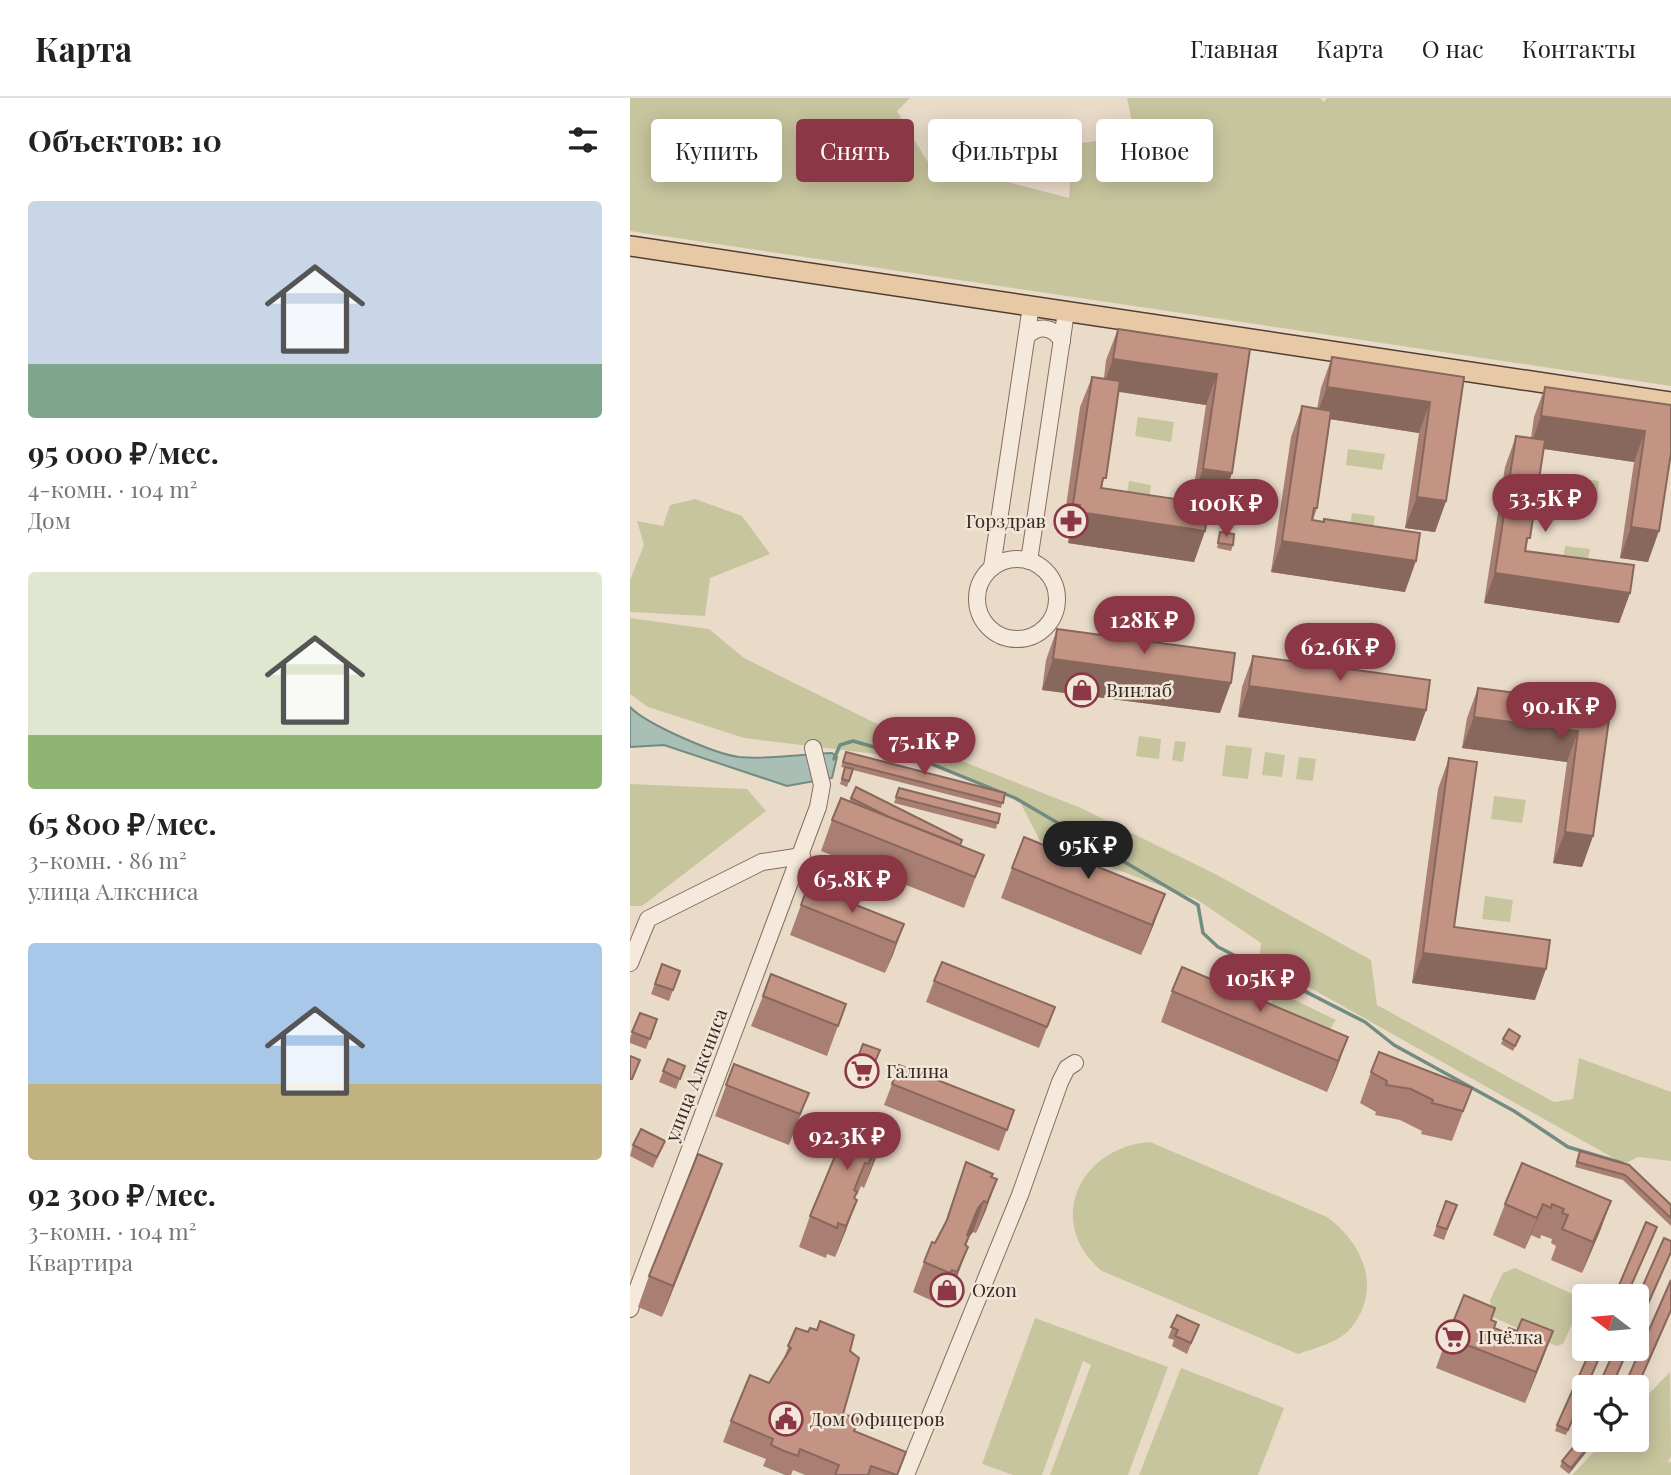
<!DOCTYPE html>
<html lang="ru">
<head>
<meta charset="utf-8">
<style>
	body { margin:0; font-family:"Playfair Display",serif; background:#f6f6f6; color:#222; height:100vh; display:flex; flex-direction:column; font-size:26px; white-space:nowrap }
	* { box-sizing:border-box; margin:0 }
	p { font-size:23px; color:#767676 }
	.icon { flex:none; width:38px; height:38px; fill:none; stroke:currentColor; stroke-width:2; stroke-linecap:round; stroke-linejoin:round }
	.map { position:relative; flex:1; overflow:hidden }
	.side { display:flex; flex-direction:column; background:#fff; width:630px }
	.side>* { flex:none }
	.hud { position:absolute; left:21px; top:21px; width:665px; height:63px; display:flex; gap:14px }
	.needle { width:46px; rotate:286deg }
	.buttons { position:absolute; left:942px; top:1186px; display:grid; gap:14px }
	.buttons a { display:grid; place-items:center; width:77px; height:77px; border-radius:7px; background:#fff; box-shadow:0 4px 18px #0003; font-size:35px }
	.price { position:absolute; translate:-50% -60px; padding:0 16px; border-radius:24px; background:#8c3745; color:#fff; font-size:23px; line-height:46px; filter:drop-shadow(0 2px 4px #0008) }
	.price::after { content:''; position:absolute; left:50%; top:42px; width:21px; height:16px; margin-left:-10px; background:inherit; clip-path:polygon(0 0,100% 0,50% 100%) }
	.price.selected { background:#222; color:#fff }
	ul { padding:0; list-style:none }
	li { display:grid; align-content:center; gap:14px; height:371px; padding:0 28px }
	li span { display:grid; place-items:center; height:217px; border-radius:7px; color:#555 }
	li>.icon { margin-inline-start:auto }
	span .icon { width:126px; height:126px; fill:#fffc; stroke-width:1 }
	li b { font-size:30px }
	h2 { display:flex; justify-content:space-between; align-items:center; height:84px; padding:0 28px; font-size:30px }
	.tag { padding:0 24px; border-radius:7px; background:#fff; box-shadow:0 4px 18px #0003; font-size:24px; line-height:63px }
	.tag.selected { background:#8c3745; color:#fff }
	header { display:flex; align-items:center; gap:42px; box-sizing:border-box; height:98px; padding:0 35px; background:#fff; border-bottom:2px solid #e0e0e0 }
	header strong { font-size:33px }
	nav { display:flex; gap:38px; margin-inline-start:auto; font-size:24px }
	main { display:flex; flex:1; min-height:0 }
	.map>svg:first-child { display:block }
	.green { fill:#c7c59e }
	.water { fill:#a9beb5; stroke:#718c81; stroke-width:2 }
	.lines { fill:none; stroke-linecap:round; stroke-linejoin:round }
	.stream { stroke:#718c81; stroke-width:3.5 }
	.minor-casing { stroke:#846d60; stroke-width:18 }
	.major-casing { stroke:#523d33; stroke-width:22 }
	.minor { stroke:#f5e9dc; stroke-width:16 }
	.major { stroke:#e8c9a6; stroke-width:19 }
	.wall { fill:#a87f72 }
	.shaded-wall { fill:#88685c }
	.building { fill:#c39484; stroke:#88685c; stroke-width:2 }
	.labels { text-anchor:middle; stroke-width:5; stroke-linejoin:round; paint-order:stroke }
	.poi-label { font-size:19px; fill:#362822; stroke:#f2e6d8; text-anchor:start }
	.street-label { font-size:19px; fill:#362822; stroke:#f2e6d8 }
</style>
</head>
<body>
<header>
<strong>Карта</strong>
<nav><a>Главная</a><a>Карта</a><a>О нас</a><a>Контакты</a></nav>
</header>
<main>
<section class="side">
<h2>Объектов: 10<svg class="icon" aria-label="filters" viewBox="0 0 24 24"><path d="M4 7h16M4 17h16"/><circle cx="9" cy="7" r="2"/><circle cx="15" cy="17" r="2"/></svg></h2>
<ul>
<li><span style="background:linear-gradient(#c9d6e8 75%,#7fa58c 0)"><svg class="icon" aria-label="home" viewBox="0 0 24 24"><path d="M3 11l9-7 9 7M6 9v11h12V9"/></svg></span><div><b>95 000 ₽/мес.</b><p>4-комн. · 104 m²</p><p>Дом</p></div></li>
<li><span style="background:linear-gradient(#dfe7d0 75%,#8fb573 0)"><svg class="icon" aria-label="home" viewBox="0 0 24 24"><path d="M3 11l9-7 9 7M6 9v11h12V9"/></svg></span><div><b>65 800 ₽/мес.</b><p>3-комн. · 86 m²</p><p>улица Алксниса</p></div></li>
<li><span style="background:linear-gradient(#a9c7e8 65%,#c2b280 0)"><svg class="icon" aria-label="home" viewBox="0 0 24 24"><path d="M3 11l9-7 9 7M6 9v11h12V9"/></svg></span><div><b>92 300 ₽/мес.</b><p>3-комн. · 104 m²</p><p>Квартира</p></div></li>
</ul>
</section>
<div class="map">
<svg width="1041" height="1377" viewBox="0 0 1041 1377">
	<rect width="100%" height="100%" fill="#eadbc9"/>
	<!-- green -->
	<g class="green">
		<polygon points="0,0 280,0 267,13 297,63 439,100 443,46 505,38 497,0 690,0 694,4 697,0 1041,0 1041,288 0,133"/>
		<polygon points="508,319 544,324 541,344 505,338"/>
		<polygon points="718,351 755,356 752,372 716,367"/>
		<polygon points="932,378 969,383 967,403 929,398"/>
		<polygon points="499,383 521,387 519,404 496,400"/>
		<polygon points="65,401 112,418 140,456 80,480 75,518 0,514 0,482 14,447 7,423 33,428 40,407"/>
		<polygon points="722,415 745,418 743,432 720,429"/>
		<polygon points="935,448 960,451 957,467 933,463"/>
		<polygon points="0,520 79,531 114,560 286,645 451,710 587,777 741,862 747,907 924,1004 943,1001 949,960 1041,994 1041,1063 1008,1059 994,1066 629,861 631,845 566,801 410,743 389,702 295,662 114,640 18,609 0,596"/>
		<polygon points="509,638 531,641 529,661 506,658"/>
		<polygon points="545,643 556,644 553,664 542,662"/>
		<polygon points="596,647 622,650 618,681 592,678"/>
		<polygon points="635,654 655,657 652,679 632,677"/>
		<polygon points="669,659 686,661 683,683 666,681"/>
		<polygon points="0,686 117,691 136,713 12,808 0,808"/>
		<polygon points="864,698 896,702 892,725 861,721"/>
		<polygon points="855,798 883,802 880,824 852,821"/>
		<polygon points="646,893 706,922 700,931 641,906"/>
		<path d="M520,1044L697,1119C733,1145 753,1191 721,1230C708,1245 685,1250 668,1256L472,1173C414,1125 449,1049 520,1044Z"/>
		<polygon points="885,1170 947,1198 951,1206 933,1246 926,1248 863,1219 860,1202 873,1175"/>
		<polygon points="405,1220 538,1269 498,1377 420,1377 461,1267 453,1263 412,1377 383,1377 352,1366"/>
		<polygon points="551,1270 654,1310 628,1377 509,1377"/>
		<polygon points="1040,1274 1041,1358 1038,1364 1041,1364 1041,1377 942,1377 975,1342 1006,1342 1006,1309"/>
	</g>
	<!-- water -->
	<path class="water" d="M0,609C16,626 85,656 109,659C139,662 172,656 202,655L207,659L202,680L157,688L34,647L0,649Z"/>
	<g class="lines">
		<!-- stream -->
		<polyline class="stream" points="204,661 210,647 223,643 294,663 385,700 568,807 573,835 588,849 735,924 764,947 884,1013 938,1049 992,1065"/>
		<defs>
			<g id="minor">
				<path d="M397,238C409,227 423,228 432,243"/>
				<circle cx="387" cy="501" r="40"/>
				<polyline points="399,463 436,214"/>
				<polyline points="362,469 401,208"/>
				<polyline points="0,865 18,821 132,764 172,758"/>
				<polyline points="0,1211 188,709 192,687 183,650"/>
				<polyline points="276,1377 390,1097 430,984 437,970 445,965"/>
			</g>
			<polyline id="major" points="0,148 1041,304"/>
		</defs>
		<!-- minor casing -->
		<use href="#minor" class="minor-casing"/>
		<!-- major casing -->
		<use href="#major" class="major-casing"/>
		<!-- minor -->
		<use href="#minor" class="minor"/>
		<!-- major -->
		<use href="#major" class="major"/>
	</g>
	<!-- wall -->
	<g class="wall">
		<polygon points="488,231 620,251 602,375 591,406 562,402 576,307 489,294 472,390 575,433 564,464 438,445 439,438 432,437 450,309 462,279 474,280 476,262"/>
		<polygon points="702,259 834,279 816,403 805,434 775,430 789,335 700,321 687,410 683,422 775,494 641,474 661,339 672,308 687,311 691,290"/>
		<polygon points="915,289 1041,307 1018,464 990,460 1004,364 914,351 896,453 1000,495 989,525 854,505 875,369 886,338 901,340 904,319"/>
		<polygon points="590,434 603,447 601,453 587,450"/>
		<polygon points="427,531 590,615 412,592 416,562"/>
		<polygon points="623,558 796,612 785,643 608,619 612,589"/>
		<polygon points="848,590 981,607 963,738 952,769 923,765 937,664 832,650 837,620"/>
		<polygon points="216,654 375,695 371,710 223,672 217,689 210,686 215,670 211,669"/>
		<polygon points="819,660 824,829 905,902 782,885 808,691"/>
		<polygon points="226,689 330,748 354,757 334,810 191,753 202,722 219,704"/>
		<polygon points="269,690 370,716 366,731 264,705"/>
		<polygon points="382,770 524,826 511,857 371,800"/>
		<polygon points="178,788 274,826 255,875 160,837"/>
		<polygon points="32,866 50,873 39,903 21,896"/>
		<polygon points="304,883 425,909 409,950 296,904"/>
		<polygon points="542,893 718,939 697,994 531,924"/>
		<polygon points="133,898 216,906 197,958 121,928"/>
		<polygon points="10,915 27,921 16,951 0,945 0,940"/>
		<polygon points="890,938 883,953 871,946 873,941"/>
		<polygon points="233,946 250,952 235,989 219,983"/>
		<polygon points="38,961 55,968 46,991 29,984"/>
		<polygon points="104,966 179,995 159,1047 85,1018"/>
		<polygon points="741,974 842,990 822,1043 791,1036 792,1033 770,1022 745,1017 746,1014 730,1005"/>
		<polygon points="262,986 384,1012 369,1053 254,1007"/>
		<polygon points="248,1032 255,1035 234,1090 231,1088 227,1097 226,1096 216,1132 205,1159 197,1156 196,1160 169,1149 180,1118"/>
		<polygon points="35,1043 23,1070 0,1058 3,1047"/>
		<polygon points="950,1053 999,1067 1041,1107 1041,1128 993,1082 945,1069"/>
		<polygon points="336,1064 361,1079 356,1112 346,1135 343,1134 339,1139 336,1148 338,1149 316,1205 311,1202 309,1206 283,1194 294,1164 314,1128"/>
		<polygon points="81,1096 32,1219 8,1209 19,1178"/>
		<polygon points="816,1103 827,1107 814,1142 803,1138"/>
		<polygon points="981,1103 970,1133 952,1175 921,1162 926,1148 921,1145 922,1141 911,1137 910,1141 901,1137 895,1151 863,1137 875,1106"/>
		<polygon points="547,1217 569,1227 557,1256 542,1248 544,1242 538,1240"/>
		<polygon points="861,1222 864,1230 877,1235 887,1233 923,1233 895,1305 806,1270 817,1239"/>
		<polygon points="166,1230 220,1253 213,1316 224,1334 276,1354 268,1377 175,1377 163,1372 161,1377 155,1377 133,1368 136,1361 93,1344 101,1323 139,1285 153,1262"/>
		<polygon points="985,1251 999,1251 983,1288 971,1283"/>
		<polygon points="957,1290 936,1337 925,1333 927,1327"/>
		<polygon points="954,1336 939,1376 930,1369 932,1363"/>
	</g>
	<!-- shaded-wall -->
	<g class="shaded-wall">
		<polygon points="483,261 587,276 576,307 472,291"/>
		<polygon points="697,289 800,304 789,335 686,319"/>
		<polygon points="911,318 1015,333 1004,364 900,349"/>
		<polygon points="573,371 602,375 591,406 562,402"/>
		<polygon points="787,399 816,403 805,434 775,430"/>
		<polygon points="449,414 575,433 564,464 438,445"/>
		<polygon points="1001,429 1029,433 1018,464 990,460"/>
		<polygon points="652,443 786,463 775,494 641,474"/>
		<polygon points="865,475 1000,495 989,525 854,505"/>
		<polygon points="423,561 601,585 590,615 412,592"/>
		<polygon points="619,588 796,612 785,643 608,619"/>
		<polygon points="844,619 948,633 937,664 832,650"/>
		<polygon points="935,734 963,738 952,769 923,765"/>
		<polygon points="535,796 524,826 511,857 522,827"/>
		<polygon points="274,826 263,857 255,875 266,845"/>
		<polygon points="793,855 916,871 905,902 782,885"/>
		<polygon points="718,939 707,970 697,994 708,963"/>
		<polygon points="255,1035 244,1065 234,1090 245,1059"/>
		<polygon points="92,1066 81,1096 32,1219 43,1188"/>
		<polygon points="367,1081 356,1112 346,1135 357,1105"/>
		<polygon points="227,1102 216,1132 205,1159 216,1128"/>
		<polygon points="354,1103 343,1134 339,1139 324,1178 335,1147 337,1137 348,1110"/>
		<polygon points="981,1103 970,1133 952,1175 963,1144"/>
		<polygon points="913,1106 901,1137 895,1151 907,1120"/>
		<polygon points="338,1149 327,1179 316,1205 327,1174"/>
		<polygon points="923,1233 912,1263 895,1305 906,1274"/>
		<polygon points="964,1342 966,1342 939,1376 941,1370"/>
	</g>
	<!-- building -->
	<g class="building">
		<polygon points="488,231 620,251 602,375 573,371 587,276 483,261"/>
		<polygon points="702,259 834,279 816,403 787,399 800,304 697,289"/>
		<polygon points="462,279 490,283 476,380 473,380 471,390 579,406 575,433 449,414 450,407 443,406"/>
		<polygon points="915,289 1041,307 1041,355 1029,433 1001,429 1015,333 911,318"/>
		<polygon points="672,308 701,313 687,410 684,410 682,422 694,424 694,421 790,435 786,463 652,443"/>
		<polygon points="886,338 915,342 900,440 897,440 895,453 1004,467 1000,495 865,475"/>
		<polygon points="590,434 604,436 603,447 588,445"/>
		<polygon points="427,531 605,555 601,585 423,561"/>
		<polygon points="623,558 800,582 796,612 619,588"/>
		<polygon points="848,590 981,607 963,738 935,734 948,633 844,619"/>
		<polygon points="216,654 375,695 373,705 213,664"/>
		<polygon points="819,660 847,664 824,829 920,842 916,871 793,855"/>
		<polygon points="215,669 223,671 219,683 212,681"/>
		<polygon points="226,689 332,742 330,747 259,719 221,700"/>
		<polygon points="269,690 370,716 368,725 266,699"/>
		<polygon points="211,700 354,757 345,779 202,722"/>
		<polygon points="394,739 535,796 522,827 382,770"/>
		<polygon points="178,788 274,826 266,845 171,807"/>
		<polygon points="312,864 425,909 417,929 304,883"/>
		<polygon points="32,866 50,873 43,892 25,886"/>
		<polygon points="552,869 718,939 708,963 542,893"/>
		<polygon points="141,876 216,906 208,928 133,898"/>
		<polygon points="10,915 27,921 20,941 2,934"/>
		<polygon points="879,931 890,938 885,948 873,941"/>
		<polygon points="233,946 250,952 241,973 225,967"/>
		<polygon points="749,954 842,990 833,1013 802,1005 803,1002 781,991 756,987 757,983 741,974"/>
		<polygon points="0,958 10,962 2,981 0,981"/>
		<polygon points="38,961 55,968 50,981 33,973"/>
		<polygon points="104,966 179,995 170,1016 96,987"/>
		<polygon points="269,967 384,1012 377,1032 262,986"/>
		<polygon points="223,1015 250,1027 248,1032 255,1035 245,1059 242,1058 238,1066 235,1065 224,1092 227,1094 224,1100 227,1102 216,1128 208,1125 207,1130 180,1118"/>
		<polygon points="11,1031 35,1043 27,1059 3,1047"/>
		<polygon points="950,1053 999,1067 1041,1107 1041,1120 995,1077 947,1064"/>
		<polygon points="68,1056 92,1066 43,1188 19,1178"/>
		<polygon points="336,1064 363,1076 361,1079 367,1081 357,1105 354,1103 348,1110 337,1137 339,1138 335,1147 338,1149 327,1174 322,1172 320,1175 294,1164 302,1144 305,1145 317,1122"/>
		<polygon points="892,1065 981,1103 963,1144 932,1131 938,1117 932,1115 934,1111 922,1106 921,1110 913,1106 907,1120 875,1106"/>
		<polygon points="816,1103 827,1107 817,1131 807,1128"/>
		<polygon points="1016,1124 1027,1129 996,1199 984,1199"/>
		<polygon points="1034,1140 1041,1143 1041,1154 1006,1233 1006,1203"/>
		<polygon points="1041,1182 1041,1212 1008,1287 1006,1290 991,1290 997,1282"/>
		<polygon points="834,1197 865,1210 861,1222 866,1224 864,1230 877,1235 879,1230 887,1233 892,1221 923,1233 906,1274 817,1239"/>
		<polygon points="547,1217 569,1227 561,1245 545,1238 548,1232 541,1229"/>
		<polygon points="190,1223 224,1237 220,1253 229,1260 213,1316 229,1321 224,1333 276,1354 267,1377 241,1368 238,1377 205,1377 209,1367 170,1351 168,1358 154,1353 141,1347 143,1341 101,1323 120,1277 139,1285 161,1250 158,1248 166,1230 178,1234 180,1230 187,1232"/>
		<polygon points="961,1251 973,1251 956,1290 954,1290 954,1295 938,1332 927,1327"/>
		<polygon points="985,1251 998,1251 984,1283 973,1278"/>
		<polygon points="954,1336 954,1342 964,1342 941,1370 932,1363"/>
	</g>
	<!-- icons -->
	<defs>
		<symbol id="pharmacy-ring" viewBox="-11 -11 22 22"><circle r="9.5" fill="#f2e6d8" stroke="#8c3745" stroke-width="1.5"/><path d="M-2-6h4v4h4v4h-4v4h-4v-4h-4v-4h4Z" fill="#8c3745"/></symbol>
		<symbol id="shop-ring" viewBox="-11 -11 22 22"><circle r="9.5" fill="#f2e6d8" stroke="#8c3745" stroke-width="1.5"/><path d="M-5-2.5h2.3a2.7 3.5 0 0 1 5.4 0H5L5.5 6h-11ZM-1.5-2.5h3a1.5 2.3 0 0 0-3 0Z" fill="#8c3745"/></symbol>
		<symbol id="supermarket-ring" viewBox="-11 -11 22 22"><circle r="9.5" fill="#f2e6d8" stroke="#8c3745" stroke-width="1.5"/><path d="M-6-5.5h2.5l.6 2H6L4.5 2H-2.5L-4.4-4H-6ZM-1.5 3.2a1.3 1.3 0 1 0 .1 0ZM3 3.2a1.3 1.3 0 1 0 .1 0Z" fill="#8c3745"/></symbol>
		<symbol id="civic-ring" viewBox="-11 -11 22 22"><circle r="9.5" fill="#f2e6d8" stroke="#8c3745" stroke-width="1.5"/><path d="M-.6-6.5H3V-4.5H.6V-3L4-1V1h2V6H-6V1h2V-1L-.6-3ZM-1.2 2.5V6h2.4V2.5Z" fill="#8c3745"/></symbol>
	</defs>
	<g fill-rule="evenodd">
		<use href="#pharmacy-ring" x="422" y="404" width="38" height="38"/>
		<use href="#shop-ring" x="433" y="573" width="38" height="38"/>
		<use href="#supermarket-ring" x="213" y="954" width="38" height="38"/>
		<use href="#shop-ring" x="298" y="1173" width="38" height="38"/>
		<use href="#supermarket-ring" x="804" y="1220" width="38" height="38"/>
		<use href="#civic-ring" x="137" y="1302" width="38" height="38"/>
	</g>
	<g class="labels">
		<!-- poi labels -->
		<g class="poi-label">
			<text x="416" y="430" text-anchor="end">Горздрав</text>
			<text x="476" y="599">Винлаб</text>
			<text x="256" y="980">Галина</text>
			<text x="342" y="1199">Ozon</text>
			<text x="848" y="1246">Пчёлка</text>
			<text x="180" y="1328">Дом Офицеров</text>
		</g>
		<!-- street labels -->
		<g class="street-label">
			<text transform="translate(66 977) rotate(-69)" y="7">улица Алксниса</text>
		</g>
	</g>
</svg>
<div class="buttons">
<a><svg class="needle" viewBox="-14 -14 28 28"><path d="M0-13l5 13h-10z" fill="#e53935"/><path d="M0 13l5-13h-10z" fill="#767676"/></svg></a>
<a><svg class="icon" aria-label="locate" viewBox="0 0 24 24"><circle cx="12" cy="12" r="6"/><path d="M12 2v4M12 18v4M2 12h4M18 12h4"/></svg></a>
</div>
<b class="price" style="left:915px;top:436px">53.5K ₽</b>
<b class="price" style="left:596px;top:441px">100K ₽</b>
<b class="price" style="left:514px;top:558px">128K ₽</b>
<b class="price" style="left:710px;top:585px">62.6K ₽</b>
<b class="price" style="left:931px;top:644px">90.1K ₽</b>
<b class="price" style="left:294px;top:679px">75.1K ₽</b>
<b class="price selected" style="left:458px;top:783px">95K ₽</b>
<b class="price" style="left:222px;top:817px">65.8K ₽</b>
<b class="price" style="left:630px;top:916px">105K ₽</b>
<b class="price" style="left:217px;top:1074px">92.3K ₽</b>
<div class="hud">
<a class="tag">Купить</a>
<a class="tag selected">Снять</a>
<a class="tag">Фильтры</a>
<a class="tag">Новое</a>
</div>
</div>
</main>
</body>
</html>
